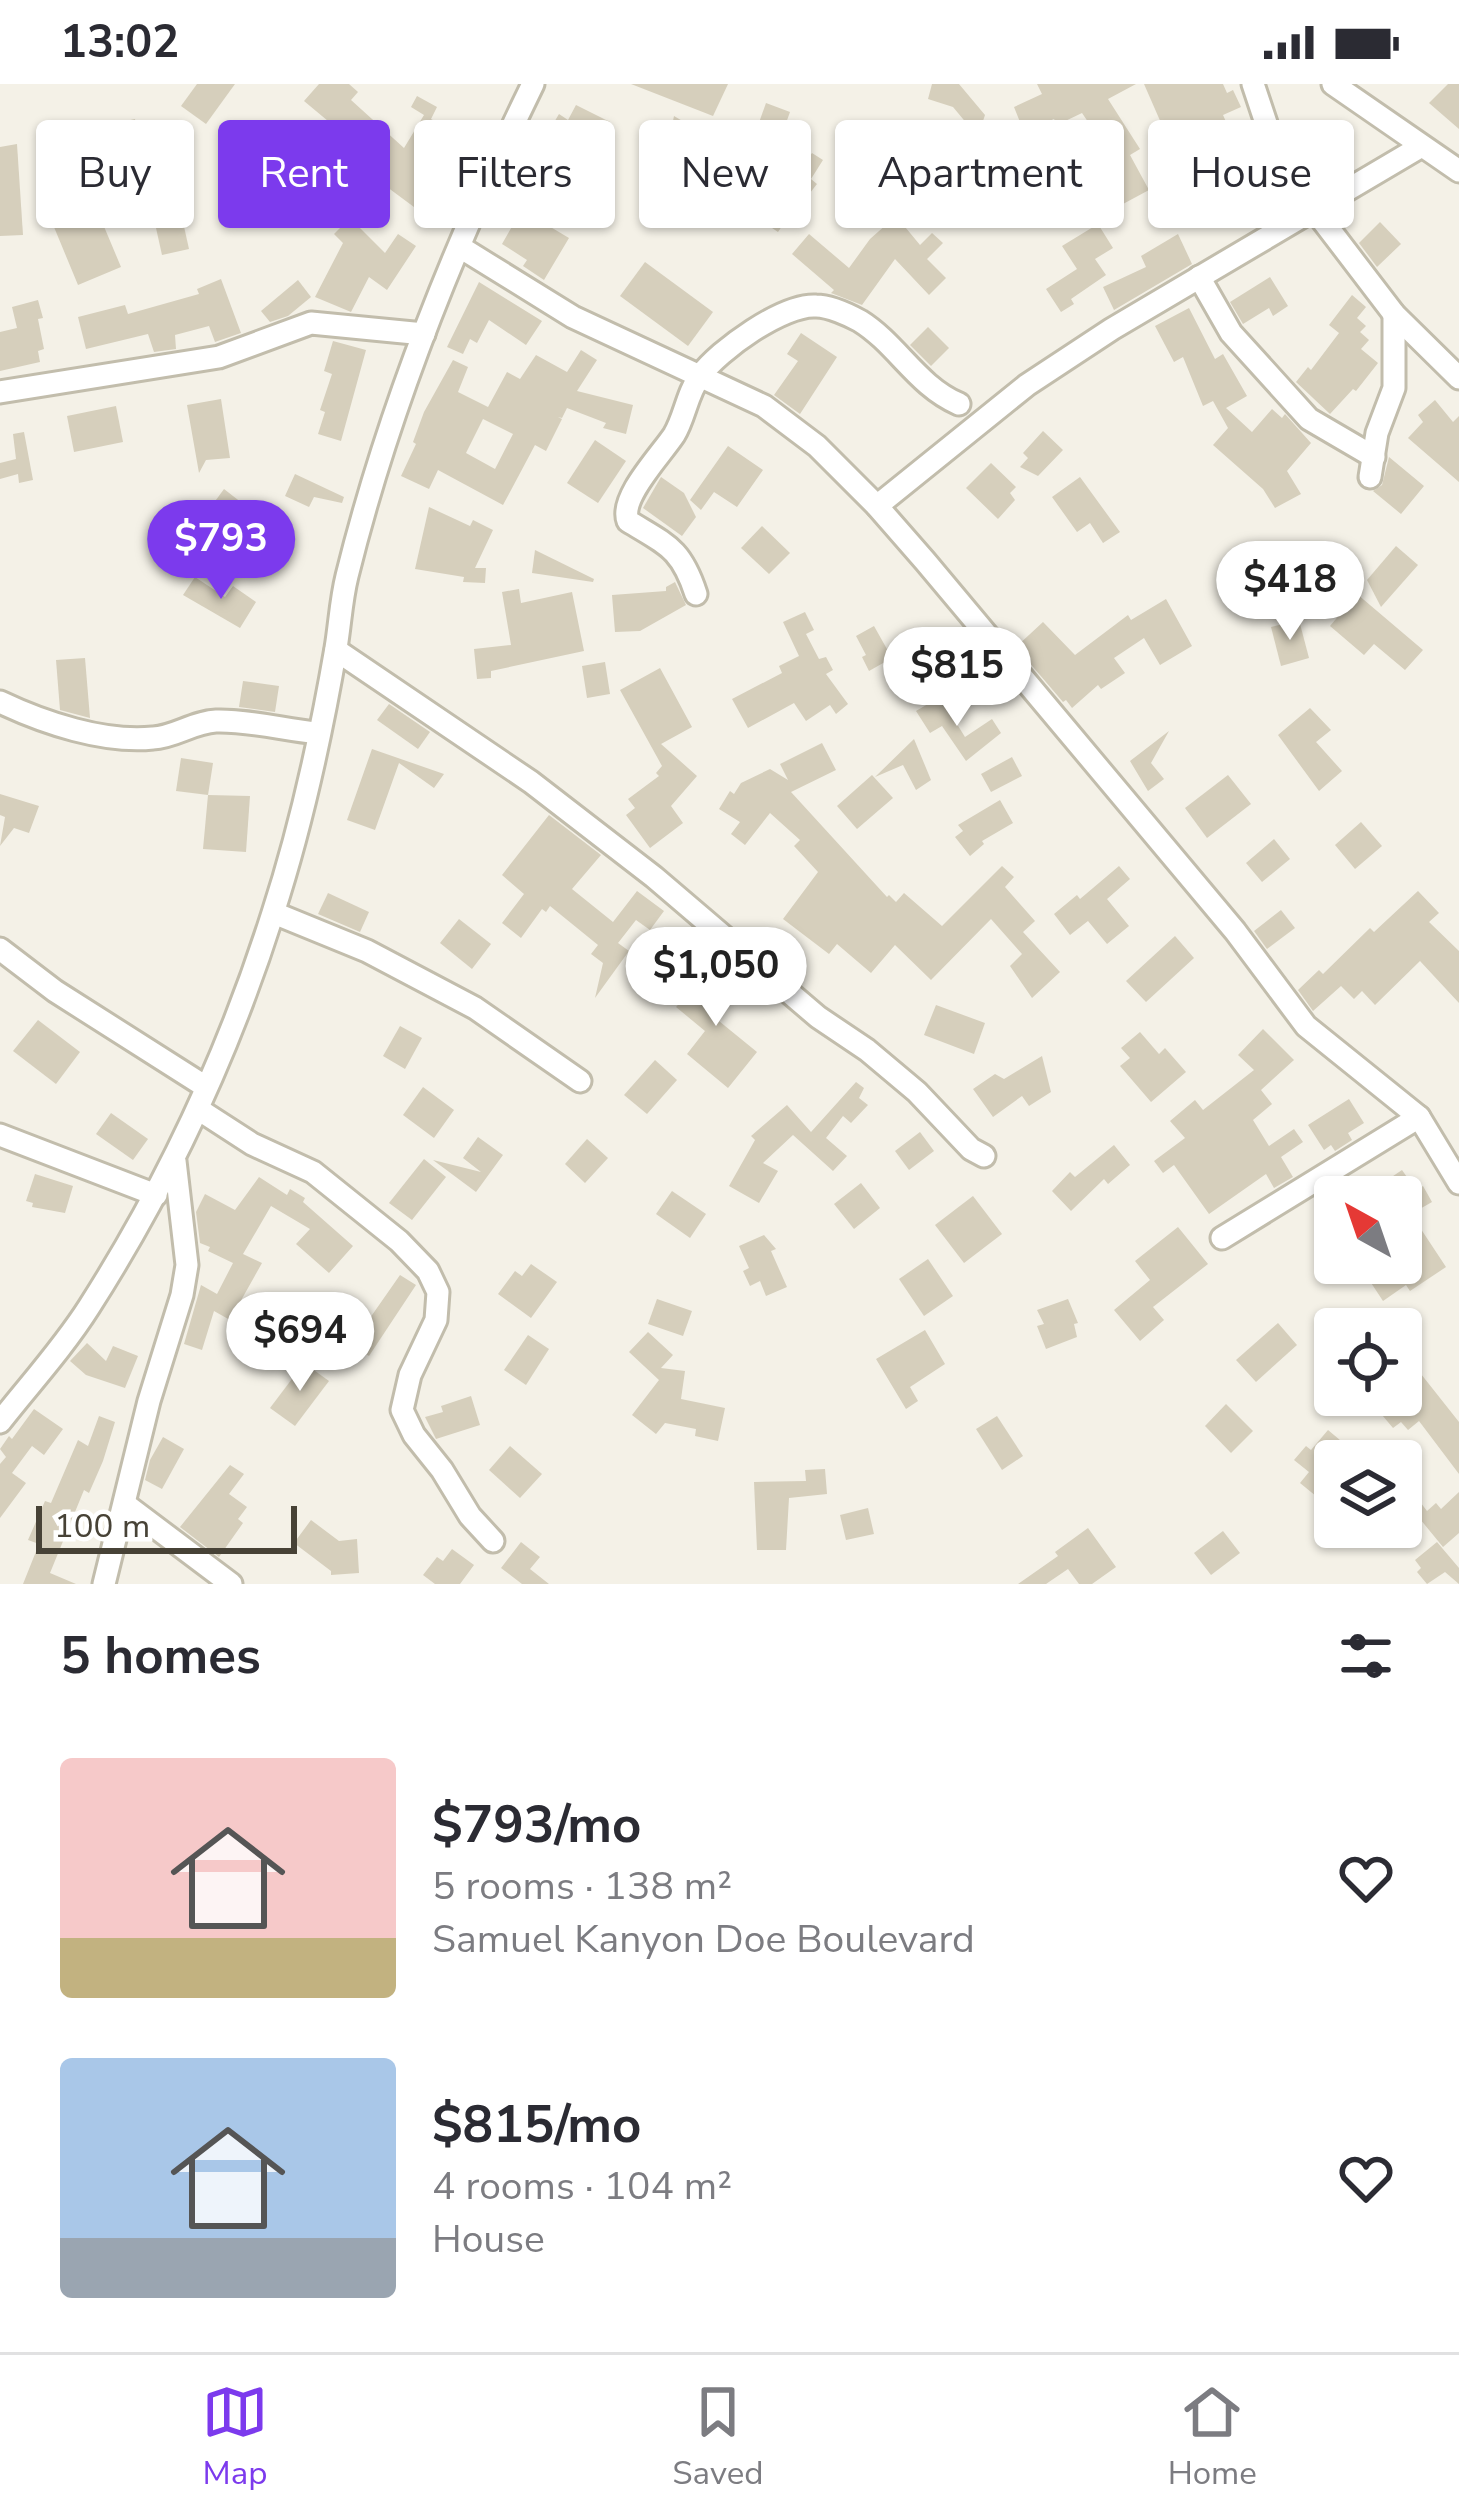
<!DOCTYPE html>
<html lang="en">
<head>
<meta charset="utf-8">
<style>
	body { margin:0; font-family:"Nunito Sans",sans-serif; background:#f7f7f7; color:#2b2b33; height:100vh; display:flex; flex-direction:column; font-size:45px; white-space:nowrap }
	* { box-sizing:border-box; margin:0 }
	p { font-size:39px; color:#7c7c81 }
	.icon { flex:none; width:66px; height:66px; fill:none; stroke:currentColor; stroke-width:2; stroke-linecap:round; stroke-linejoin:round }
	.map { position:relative; height:1500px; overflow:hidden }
	.panel { display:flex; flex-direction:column; background:#fff; flex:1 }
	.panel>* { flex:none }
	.hud { position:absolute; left:36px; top:36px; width:1389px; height:108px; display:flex; gap:24px }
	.needle { width:78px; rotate:320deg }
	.buttons { position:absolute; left:1314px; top:1092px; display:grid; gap:24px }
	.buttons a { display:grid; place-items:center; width:108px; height:108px; border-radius:12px; background:#fff; box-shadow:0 3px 9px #0004; font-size:60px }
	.scale { position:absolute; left:36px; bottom:30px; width:261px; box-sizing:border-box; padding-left:12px; border:6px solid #474236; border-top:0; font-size:33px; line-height:42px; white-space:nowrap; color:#474236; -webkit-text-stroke:9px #fff; paint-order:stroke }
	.price { position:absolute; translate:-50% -102px; padding:0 27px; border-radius:42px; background:#fff; color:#222; font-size:39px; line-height:78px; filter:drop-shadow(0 3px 6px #0008) }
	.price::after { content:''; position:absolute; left:50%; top:72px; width:36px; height:27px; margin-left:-18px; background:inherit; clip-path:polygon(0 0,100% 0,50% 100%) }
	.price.current { background:#7c3aed; color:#fff }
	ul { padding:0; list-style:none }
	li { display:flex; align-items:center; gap:36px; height:300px; padding:0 60px }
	li span { display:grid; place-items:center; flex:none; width:336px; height:240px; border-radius:12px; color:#555 }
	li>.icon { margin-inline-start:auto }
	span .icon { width:144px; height:144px; fill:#fffc; stroke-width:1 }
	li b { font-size:51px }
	h2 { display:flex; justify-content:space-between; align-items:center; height:144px; padding:0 60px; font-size:51px }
	.pill { padding:0 42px; border-radius:12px; background:#fff; box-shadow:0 3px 9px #0004; font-size:42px; line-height:108px }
	.pill.current { background:#7c3aed; color:#fff }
	.status { display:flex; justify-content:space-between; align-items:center; height:84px; padding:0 60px; background:#fff; direction:ltr }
	.status svg { height:33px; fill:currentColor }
	.tab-bar { display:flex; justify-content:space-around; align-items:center; height:168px; border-top:3px solid #e1e1e2; background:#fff; font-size:33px; color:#7c7c81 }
	.tab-bar a { display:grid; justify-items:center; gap:6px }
	.tab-bar .current { color:#7c3aed }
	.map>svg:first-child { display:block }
	.building { fill:#d6cfbc; fill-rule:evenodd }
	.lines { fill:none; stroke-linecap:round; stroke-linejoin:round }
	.minor-casing { stroke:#c2bdac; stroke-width:27 }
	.minor { stroke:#fff; stroke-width:21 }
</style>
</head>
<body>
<div class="status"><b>13:02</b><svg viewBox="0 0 49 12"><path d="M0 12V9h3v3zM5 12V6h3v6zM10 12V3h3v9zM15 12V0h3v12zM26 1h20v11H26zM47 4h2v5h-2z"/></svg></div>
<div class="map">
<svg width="1459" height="1500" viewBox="0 0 1459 1500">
	<rect width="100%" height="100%" fill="#f4f1e7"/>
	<!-- building -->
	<g class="building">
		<polygon points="197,0 235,0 206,40 181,22"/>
		<polygon points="319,0 349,0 358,8 351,16 404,64 424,31 411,23 417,12 437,23 431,35 454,48 431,86 437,90 414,123 356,80 364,67 304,17"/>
		<polygon points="631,0 728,0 713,32"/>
		<polygon points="932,0 959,0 985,31 983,37 1004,70 1013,65 1034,94 1011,106 1008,100 1000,104 986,76 983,78 970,58 978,53 953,23 928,15"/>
		<polygon points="1037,0 1136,0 1108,15 1140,65 1130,71 1149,106 1123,120 1103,76 1082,85 1079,79 1070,83 1064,70 1099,54 1082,29 1057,41 1054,35 1024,48 1014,23 1042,10"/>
		<polygon points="1144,0 1223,0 1227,9 1233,6 1241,23 1223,31 1239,67 1186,96"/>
		<polygon points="1448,0 1459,0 1459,45 1429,19"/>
		<polygon points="766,19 790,28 780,56 756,47"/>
		<polygon points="576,21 610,38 598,61 577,51 556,101 537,93 553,53 547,50 559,30 568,36"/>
		<polygon points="674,32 701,48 691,89 663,83"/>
		<polygon points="135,35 141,65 70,82 66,62 106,54 103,42"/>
		<polygon points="290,37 340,66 312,108 287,91 302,69 280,56"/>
		<polygon points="1304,40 1311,57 1331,49 1348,88 1318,106 1299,77 1286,48"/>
		<polygon points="17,60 23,151 0,152 0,63"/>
		<polygon points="734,67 758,80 741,110 716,96"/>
		<polygon points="812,69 823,76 811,95 817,100 806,114 803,111 778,148 750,129 763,111 776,119"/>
		<polygon points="74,90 79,128 95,121 121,183 78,201 49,131 43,95"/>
		<polygon points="173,93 189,165 162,171 146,99"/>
		<polygon points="533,93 538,96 527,129 569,154 544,196 523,182 527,176 502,160 514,139 507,135 518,119 506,115 512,95 529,100"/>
		<polygon points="896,132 920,161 932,149 943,159 927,175 946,194 929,211 895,175 862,221 831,209 834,206 792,170 809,150 849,184 870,155"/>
		<polygon points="350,134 385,169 398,150 416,162 387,206 369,193 351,228 315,213 343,159 334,150"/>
		<polygon points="1380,138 1401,160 1377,183 1359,159"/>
		<polygon points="1098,140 1113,164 1095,175 1106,191 1071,215 1074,220 1061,228 1046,205 1077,185 1062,162"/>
		<polygon points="1178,150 1192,180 1114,226 1103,203 1146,183 1141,172"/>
		<polygon points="645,178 713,228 688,262 620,212"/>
		<polygon points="1270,193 1288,222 1273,232 1269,224 1243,240 1230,218"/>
		<polygon points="221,195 241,249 215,258 209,242 175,251 176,265 154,268 148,250 86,265 78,233 125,221 128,230 199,210 197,205"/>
		<polygon points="298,196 311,213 288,232 270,238 261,227"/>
		<polygon points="479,198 542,237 526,261 489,236 477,259 470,255 463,270 447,263"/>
		<polygon points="1352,211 1366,223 1357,234 1366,242 1360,248 1369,256 1361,265 1378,279 1356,307 1353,305 1330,330 1296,298 1308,283 1311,286 1339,249 1329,241"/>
		<polygon points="38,216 43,234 38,235 44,265 38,267 40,278 0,287 0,248 17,244 12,223"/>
		<polygon points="1189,224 1215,275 1223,270 1247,312 1226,324 1252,348 1272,325 1282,334 1285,330 1311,359 1287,387 1301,410 1275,424 1263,405 1213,361 1228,344 1213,317 1203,322 1183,273 1174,278 1155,242"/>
		<polygon points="928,243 949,264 931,282 910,261"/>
		<polygon points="801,249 837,273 800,330 774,311 798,277 787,270"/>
		<polygon points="333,257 366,266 341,357 318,350 325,328 320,326 332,290 324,287"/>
		<path d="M581,266L597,276L577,307L633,321L626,350L603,344L606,339L567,324L562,334L558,333L562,335L546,367L535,361L503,421L438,386L429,405L401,392L416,360L413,358L424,328L453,276L468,283L458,308L488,323L507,288L520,295L536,271L567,288ZM483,335L513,350L495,385L466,369Z"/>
		<polygon points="221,315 230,374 206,376 199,389 187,321"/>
		<polygon points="1435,316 1453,338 1459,332 1459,398 1408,354 1423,338 1418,331"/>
		<polygon points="116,322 123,358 74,368 67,332"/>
		<polygon points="1043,347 1063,366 1038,392 1020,383 1028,374 1023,369"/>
		<polygon points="24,348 33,396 19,399 18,390 0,395 0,379 16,375 13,350"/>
		<polygon points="595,356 626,377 598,419 567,399"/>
		<polygon points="728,362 763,386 737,423 714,408 701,426 690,416"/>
		<polygon points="1389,373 1424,402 1401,430 1373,407 1382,401"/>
		<polygon points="991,379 1016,403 1010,409 1015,416 998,435 966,404"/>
		<polygon points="295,390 344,413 342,419 314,413 309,423 285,412"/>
		<polygon points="661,393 684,409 696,433 682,452 643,424"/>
		<polygon points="1080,393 1120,448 1103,459 1090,439 1077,448 1052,413"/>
		<polygon points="224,405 251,426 255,420 275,435 271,441 278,446 267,461 260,457 249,472 222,451 225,447 205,431"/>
		<polygon points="429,423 470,442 473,436 493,446 475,484 486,484 485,499 463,498 464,493 415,485"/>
		<polygon points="762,442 790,469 769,490 741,464"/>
		<polygon points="1396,462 1418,481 1381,523 1367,496"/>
		<polygon points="535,466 594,495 593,498 532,489"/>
		<polygon points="195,493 225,513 233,502 256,518 240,544 183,511"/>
		<polygon points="675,498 686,521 640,547 615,548 612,511 666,507 666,503"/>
		<polygon points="519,505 521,519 572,508 584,567 491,587 491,594 477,595 474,565 511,561 502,508"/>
		<polygon points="1357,510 1423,566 1405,586 1374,560 1364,571 1330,542"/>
		<polygon points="1166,515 1192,562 1160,581 1144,554 1114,574 1125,589 1101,605 1098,601 1072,624 1066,616 1063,618 1016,563 1043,538 1075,571 1128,531 1131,536"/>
		<polygon points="805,528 814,546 806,550 819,575 826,573 833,586 826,590 848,620 836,630 830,621 806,637 794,619 748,644 732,615 782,589 779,582 799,572 783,538"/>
		<polygon points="1299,536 1309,574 1281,582 1271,543"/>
		<polygon points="874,542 892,574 869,587 862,573 866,571 856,552"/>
		<polygon points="85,574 90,634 60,626 56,576"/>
		<polygon points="605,578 610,610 587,614 582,582"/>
		<polygon points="660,584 692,643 661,660 697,692 671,722 683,739 650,764 626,731 635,724 628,715 659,692 656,689 662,682 620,606"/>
		<polygon points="243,597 279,602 275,628 239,623"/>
		<polygon points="940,613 965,653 992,635 1001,649 966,677 942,642 930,649 916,627"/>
		<polygon points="389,620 430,648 418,665 377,636"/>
		<polygon points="1310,624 1331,646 1316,658 1342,687 1319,707 1278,651"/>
		<polygon points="1169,647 1151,679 1164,695 1148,707 1130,677"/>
		<polygon points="914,655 931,696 916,706 903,681 875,693"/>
		<polygon points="822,659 836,686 791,708 887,813 889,811 896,818 904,809 942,842 1002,782 1014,793 1005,803 1035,837 1023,848 1060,888 1032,914 1010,882 1022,870 991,835 931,896 895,861 871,889 837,860 829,870 783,835 818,788 794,762 800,756 770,729 745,761 731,750 740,738 719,725 730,707 734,710 741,699 770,685 788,696 780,680"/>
		<polygon points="372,665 444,690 434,704 399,679 375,746 347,736"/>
		<polygon points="1012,673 1022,692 991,708 981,690"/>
		<polygon points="181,674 213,679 208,711 176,707"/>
		<polygon points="872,691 893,714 857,745 837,722"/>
		<polygon points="1228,691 1251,720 1207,754 1185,724"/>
		<polygon points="0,710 39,722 29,749 14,744 0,762 5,733 0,731"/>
		<polygon points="208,711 250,712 246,768 203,765"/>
		<polygon points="1000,716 1013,739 982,757 984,760 970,772 955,753 963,747 958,741"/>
		<polygon points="549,731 601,771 572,805 613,838 637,807 664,827 650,846 636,836 618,859 629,867 595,914 603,879 591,870 598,861 550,822 546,828 542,825 521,854 502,839 524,810 502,791"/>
		<polygon points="1361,738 1382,762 1355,785 1335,761"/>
		<polygon points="1274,755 1290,775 1262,798 1246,779"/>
		<polygon points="1119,782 1130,795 1107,815 1129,842 1107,860 1088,837 1070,851 1054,830 1077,811 1080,815"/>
		<polygon points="1418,807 1439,829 1429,838 1459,867 1459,919 1420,877 1375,921 1362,907 1354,915 1341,902 1313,927 1298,906 1319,886 1323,890 1370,844 1374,848"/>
		<polygon points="328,809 369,828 360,848 318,830"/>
		<polygon points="1281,826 1295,844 1267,865 1254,847"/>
		<polygon points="459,835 491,860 472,885 440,859"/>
		<polygon points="1175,852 1194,874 1146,918 1126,897"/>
		<polygon points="714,882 738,894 714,933 757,968 728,1004 687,970 705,947 676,923"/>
		<polygon points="936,921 985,939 974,970 924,951"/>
		<polygon points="38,936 80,968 56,1000 13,967"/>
		<polygon points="400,942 422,954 405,985 383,972"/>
		<polygon points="1263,945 1294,976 1261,1006 1272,1020 1253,1036 1269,1062 1294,1045 1303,1058 1281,1073 1293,1093 1274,1104 1266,1090 1209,1130 1174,1081 1163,1089 1154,1077 1185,1054 1170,1037 1195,1016 1203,1026 1254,986 1238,971"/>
		<polygon points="1140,948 1159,970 1165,964 1186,988 1151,1018 1120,982 1130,974 1121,964"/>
		<polygon points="1042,972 1051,1008 1029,1022 1022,1012 993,1033 973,1005 995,990 1004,995"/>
		<polygon points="655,976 677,996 647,1030 624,1011"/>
		<polygon points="856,998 864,1004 859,1014 868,1021 851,1039 843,1032 826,1054 847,1072 833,1087 793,1051 763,1079 778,1087 759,1119 729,1102 755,1056 751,1052 787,1021 811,1048"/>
		<polygon points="423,1003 454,1026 434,1054 403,1031"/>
		<polygon points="1349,1015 1364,1039 1348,1049 1352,1056 1335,1067 1331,1061 1324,1066 1308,1041"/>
		<polygon points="111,1029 148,1055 133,1076 96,1050"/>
		<polygon points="920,1048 934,1067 909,1086 895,1067"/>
		<polygon points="478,1053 503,1071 476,1108 433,1076 481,1088 463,1074"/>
		<polygon points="587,1055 608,1074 585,1099 565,1080"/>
		<polygon points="1114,1061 1130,1081 1108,1100 1104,1095 1071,1127 1052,1107 1070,1088 1075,1093"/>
		<polygon points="424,1075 446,1093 412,1136 389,1119"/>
		<polygon points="1402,1086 1416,1106 1423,1102 1432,1118 1411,1130 1446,1183 1410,1207 1406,1201 1383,1217 1358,1179 1401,1179 1401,1113 1362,1113"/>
		<polygon points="35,1090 73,1102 65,1129 32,1123 33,1119 26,1117"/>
		<polygon points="259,1093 287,1111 290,1105 305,1114 303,1118 353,1162 329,1189 296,1160 310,1145 271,1122 243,1170 262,1179 230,1236 214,1227 202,1266 184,1260 201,1201 217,1210 233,1179 208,1167 210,1163 200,1159 196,1128 205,1110 235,1126"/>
		<polygon points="861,1099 880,1124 854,1145 834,1120"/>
		<polygon points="672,1107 706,1130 690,1154 656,1130"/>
		<polygon points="973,1112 1002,1150 964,1179 935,1141"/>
		<polygon points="1178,1143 1208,1180 1153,1223 1164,1236 1140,1257 1114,1226 1150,1196 1135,1177"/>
		<polygon points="764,1151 776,1165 771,1167 787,1203 766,1212 760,1197 750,1202 743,1187 749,1184 739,1162"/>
		<polygon points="928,1175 953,1212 924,1232 899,1195"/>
		<polygon points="531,1180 557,1198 531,1234 498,1210 515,1187 522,1192"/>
		<polygon points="400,1191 416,1201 369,1272 326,1243 338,1225 350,1233 356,1224 370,1234"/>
		<polygon points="657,1215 692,1227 683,1252 648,1240"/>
		<polygon points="1068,1215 1078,1239 1074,1240 1077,1253 1046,1265 1037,1242 1044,1240 1037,1226"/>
		<polygon points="1278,1239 1297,1261 1256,1298 1236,1276"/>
		<polygon points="925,1246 945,1280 910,1303 918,1317 906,1325 876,1275"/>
		<polygon points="648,1248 673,1271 661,1284 685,1287 681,1315 725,1324 718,1357 695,1352 696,1345 665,1339 656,1350 632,1331 659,1296 629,1268"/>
		<polygon points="528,1251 549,1265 526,1301 504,1286"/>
		<polygon points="87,1259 106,1277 113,1262 138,1272 125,1304 86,1291 70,1277"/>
		<polygon points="304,1279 329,1297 295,1342 270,1324"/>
		<polygon points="1421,1290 1459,1338 1459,1390 1419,1337 1408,1346 1401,1338 1393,1344 1377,1325 1394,1311 1401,1311 1401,1306"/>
		<polygon points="471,1312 480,1341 436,1355 425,1333 443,1328 441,1322"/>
		<polygon points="1226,1320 1253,1347 1231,1369 1205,1342"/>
		<polygon points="34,1325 63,1345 44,1371 32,1362 12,1389 26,1399 0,1434 0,1380 6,1373 0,1365 9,1352 12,1355"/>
		<polygon points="99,1332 115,1338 103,1377 89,1409 84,1406 50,1489 76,1500 23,1500 39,1460 28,1456 45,1417 51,1419 78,1356 88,1362"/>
		<polygon points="997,1332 1023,1372 1002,1386 976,1345"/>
		<polygon points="1328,1346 1365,1377 1335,1377 1335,1401 1322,1417 1300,1399 1309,1388 1294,1376 1306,1362 1311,1366"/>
		<polygon points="163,1353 184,1365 162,1405 145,1396 150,1376"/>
		<polygon points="510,1362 542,1390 520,1414 489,1386"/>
		<polygon points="230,1381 244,1390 229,1410 247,1423 238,1435 243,1439 219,1473 180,1443"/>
		<polygon points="825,1385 827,1410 789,1414 786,1466 757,1466 754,1398 806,1397 805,1386"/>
		<polygon points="1459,1408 1459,1449 1443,1463 1420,1435 1388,1461 1374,1443 1401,1443 1401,1420 1414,1410 1427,1427 1436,1419 1441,1425"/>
		<polygon points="868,1424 874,1450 846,1456 840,1431"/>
		<polygon points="311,1436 339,1457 357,1455 359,1489 331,1491 331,1487 294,1459"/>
		<polygon points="1088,1444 1116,1483 1092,1500 1079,1500 1068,1485 1046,1500 1018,1500 1058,1472 1055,1468"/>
		<polygon points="1223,1447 1240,1469 1211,1491 1194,1469"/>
		<polygon points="521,1458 540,1473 530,1485 549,1500 522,1500 501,1484"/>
		<polygon points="1437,1458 1459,1484 1459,1500 1445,1488 1427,1500 1417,1488 1421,1484 1415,1476"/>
		<polygon points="452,1465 474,1481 460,1500 435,1500 423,1491 437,1473 443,1477"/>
	</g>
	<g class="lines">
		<defs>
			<g id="minor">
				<polyline points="1253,0 1277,72 1313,124 1394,230 1459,294"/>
				<polyline points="1333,0 1459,87"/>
				<polyline points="460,163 573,233 764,322 817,362 877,422 925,477 1235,847 1306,942 1419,1033 1459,1099"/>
				<polyline points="1199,193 1231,249 1309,335 1374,373"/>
				<polyline points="0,308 219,273 311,239 424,250"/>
				<polyline points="1370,393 1377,349 1394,304 1394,230"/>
				<polyline points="877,422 1027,301 1112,245 1420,63"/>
				<path d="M696,510C681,464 667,461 628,437C619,414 660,372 674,351C685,333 687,309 700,292C719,266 783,220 816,222C829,222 849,231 860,237C897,260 917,302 959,320"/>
				<polyline points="336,566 531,698 654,793 818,933 867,966 917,1008 971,1065 984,1072"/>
				<path d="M0,618C44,639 104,659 153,654C175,653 193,638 216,637C249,636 285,646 318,649"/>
				<polyline points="274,829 367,867 475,924 580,997"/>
				<polyline points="0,865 55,907 206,1003"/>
				<polyline points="198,1025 252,1060 313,1088 399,1157 428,1187 438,1208 436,1236 410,1291 402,1326 414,1351 442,1386 470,1432 493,1457"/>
				<polyline points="0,1051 156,1111"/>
				<polyline points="1222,1154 1419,1033"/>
				<path d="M0,1338C29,1301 63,1264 89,1223C167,1101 229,968 273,829C300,746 321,651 336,564C340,540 341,516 347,492C389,322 456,157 533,0"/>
				<polyline points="126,1421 231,1500"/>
				<polyline points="104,1500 149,1317 182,1211 187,1181 175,1077"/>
			</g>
		</defs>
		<!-- minor casing -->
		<use href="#minor" class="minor-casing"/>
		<!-- minor -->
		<use href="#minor" class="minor"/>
	</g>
</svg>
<div class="buttons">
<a><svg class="needle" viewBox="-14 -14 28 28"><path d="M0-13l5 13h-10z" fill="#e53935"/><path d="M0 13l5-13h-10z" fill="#7c7c81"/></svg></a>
<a><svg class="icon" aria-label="locate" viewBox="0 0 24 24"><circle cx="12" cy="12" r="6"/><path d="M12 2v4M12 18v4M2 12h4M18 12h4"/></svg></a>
<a><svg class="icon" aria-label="layers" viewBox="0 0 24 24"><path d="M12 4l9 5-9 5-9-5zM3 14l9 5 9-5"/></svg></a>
</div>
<div class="scale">100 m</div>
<b class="price current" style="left:221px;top:518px">$793</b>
<b class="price" style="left:1290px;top:559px">$418</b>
<b class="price" style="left:957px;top:645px">$815</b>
<b class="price" style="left:716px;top:945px">$1,050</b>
<b class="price" style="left:300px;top:1310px">$694</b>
<div class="hud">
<a class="pill">Buy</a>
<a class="pill current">Rent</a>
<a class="pill">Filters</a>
<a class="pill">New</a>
<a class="pill">Apartment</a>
<a class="pill">House</a>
</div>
</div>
<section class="panel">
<h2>5 homes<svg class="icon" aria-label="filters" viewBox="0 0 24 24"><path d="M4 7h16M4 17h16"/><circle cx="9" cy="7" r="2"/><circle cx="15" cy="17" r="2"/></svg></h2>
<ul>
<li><span style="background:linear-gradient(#f6c9c9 75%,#c2b280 0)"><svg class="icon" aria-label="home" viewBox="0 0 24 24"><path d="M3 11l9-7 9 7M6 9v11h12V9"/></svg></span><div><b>$793/mo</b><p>5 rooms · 138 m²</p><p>Samuel Kanyon Doe Boulevard</p></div><svg class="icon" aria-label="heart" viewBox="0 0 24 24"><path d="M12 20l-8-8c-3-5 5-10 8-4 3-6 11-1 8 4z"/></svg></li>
<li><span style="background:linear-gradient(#a9c7e8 75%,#9aa5b1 0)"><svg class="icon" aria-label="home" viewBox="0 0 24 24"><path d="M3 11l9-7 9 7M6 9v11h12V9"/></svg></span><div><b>$815/mo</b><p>4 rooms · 104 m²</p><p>House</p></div><svg class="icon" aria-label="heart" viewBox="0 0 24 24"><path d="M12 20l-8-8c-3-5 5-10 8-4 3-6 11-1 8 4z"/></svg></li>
</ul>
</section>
<nav class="tab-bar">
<a class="current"><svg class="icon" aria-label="map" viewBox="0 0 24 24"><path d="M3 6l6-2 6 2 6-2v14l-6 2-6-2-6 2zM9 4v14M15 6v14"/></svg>Map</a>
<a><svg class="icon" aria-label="saved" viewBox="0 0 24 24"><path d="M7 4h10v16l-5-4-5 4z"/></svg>Saved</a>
<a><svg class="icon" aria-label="home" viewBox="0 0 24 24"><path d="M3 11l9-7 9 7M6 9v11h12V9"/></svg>Home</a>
</nav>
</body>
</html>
